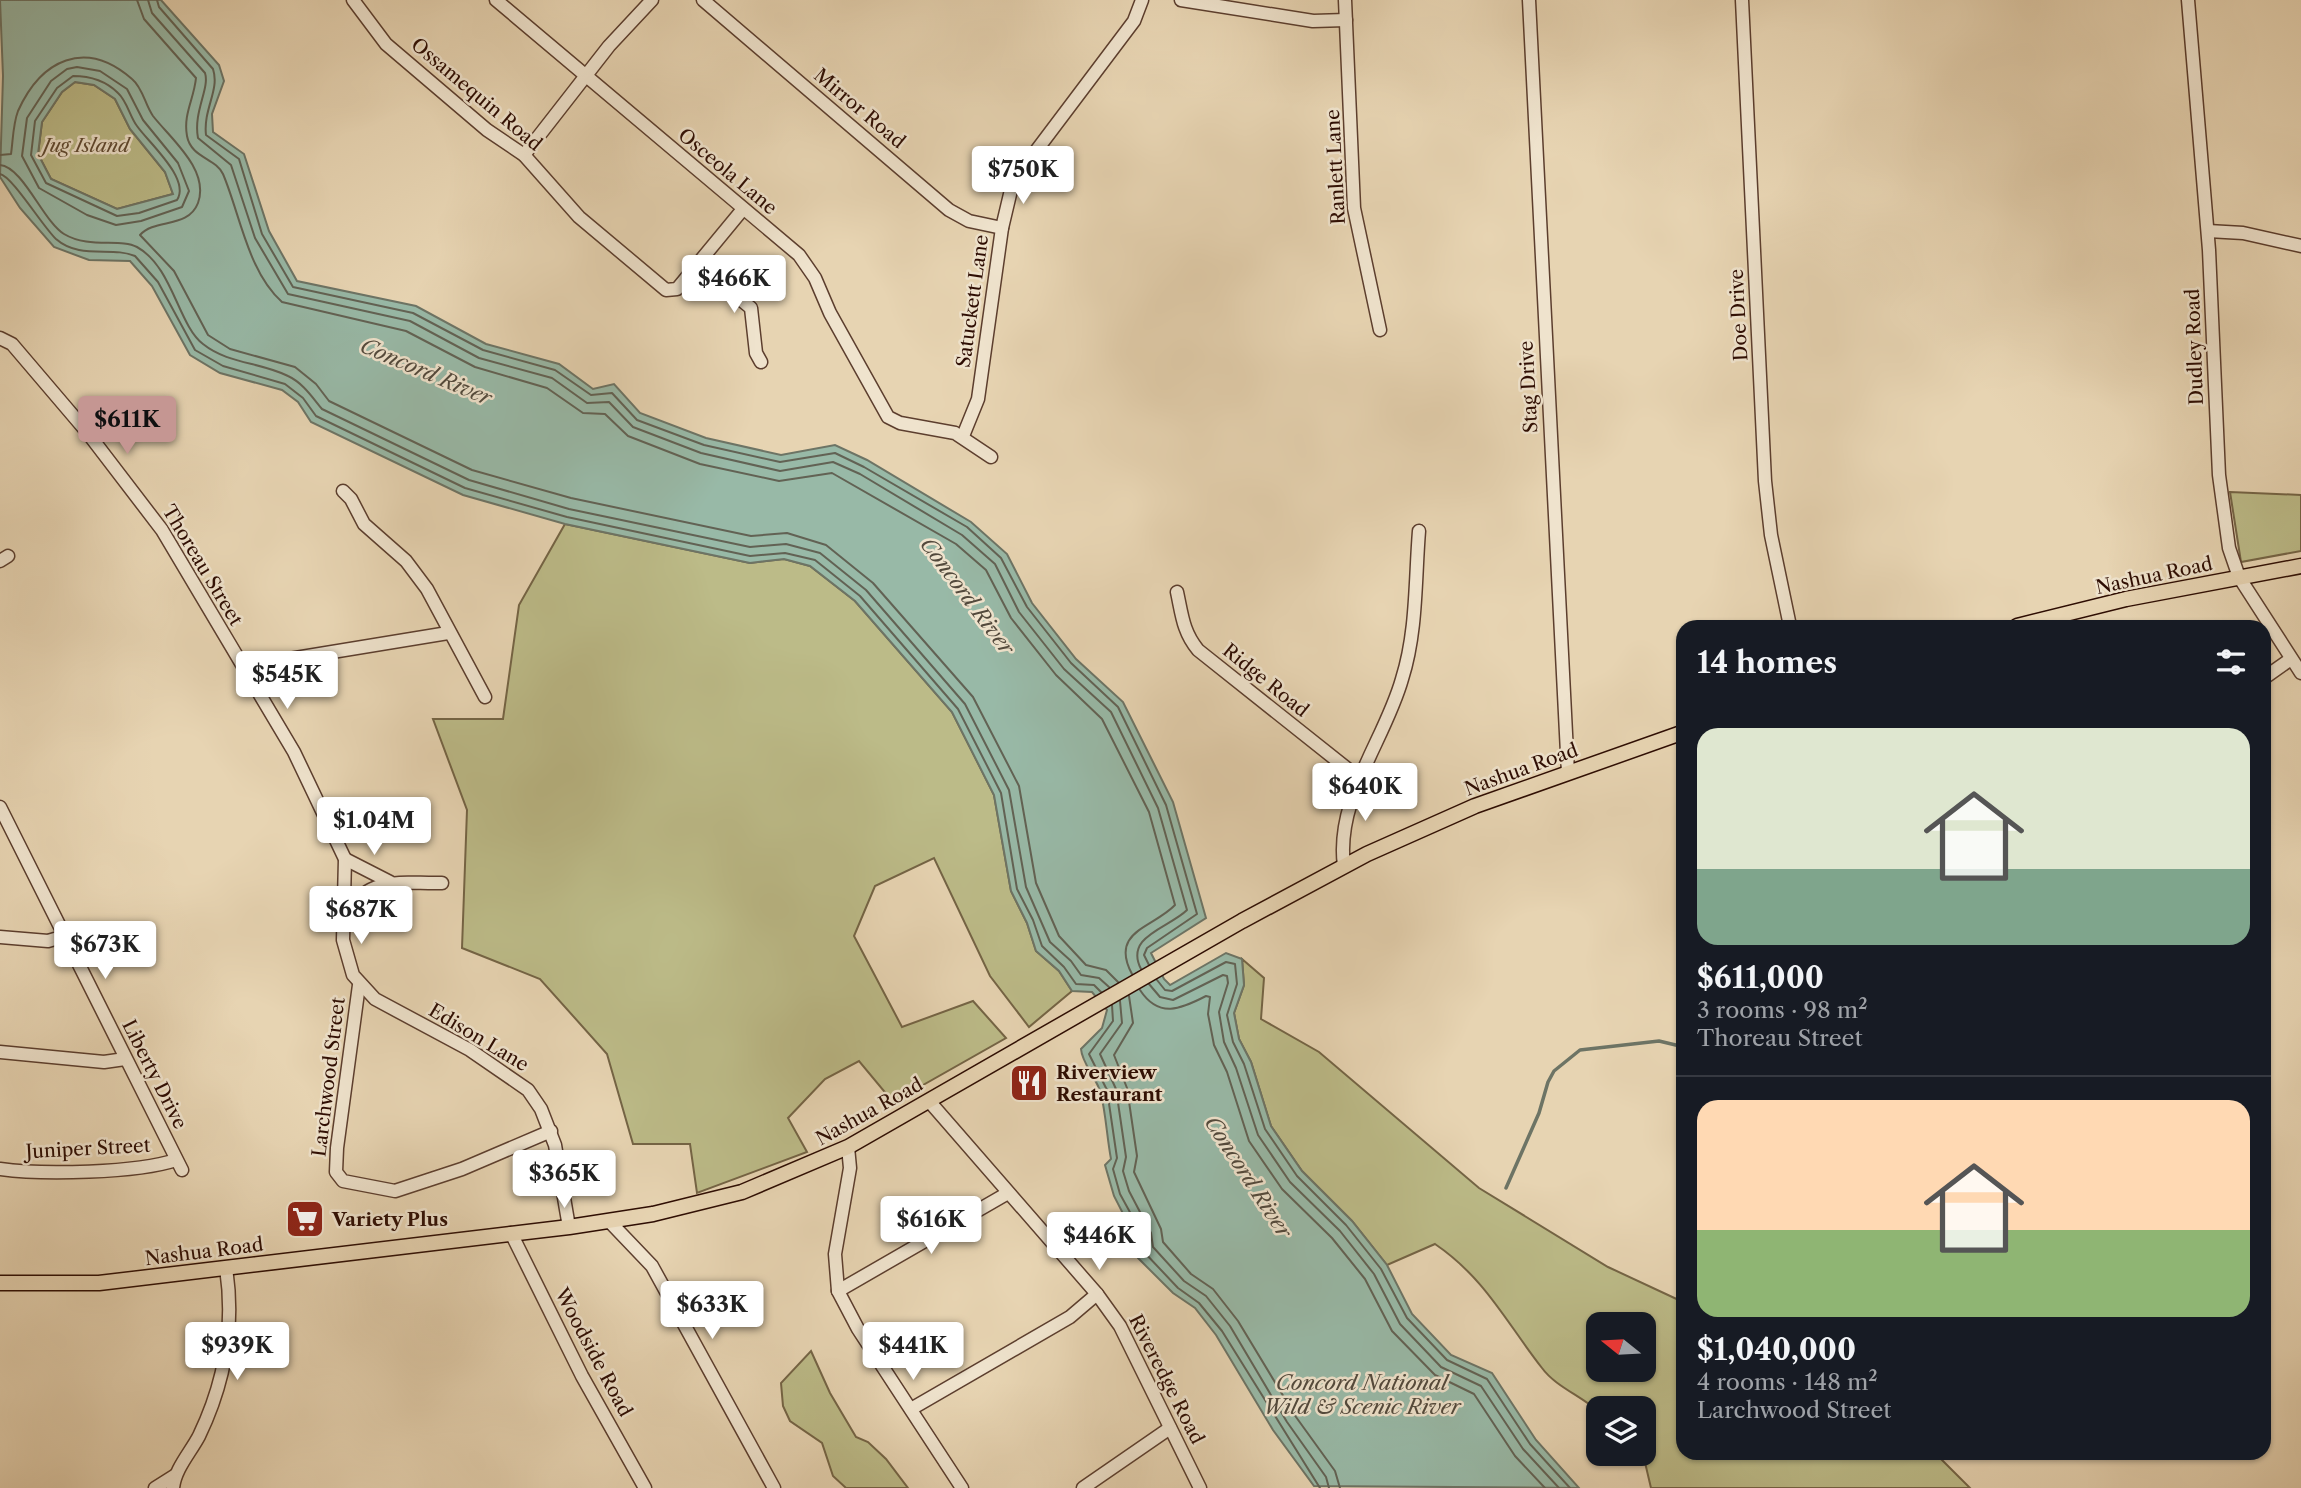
<!DOCTYPE html>
<html lang="en">
<head>
<meta charset="utf-8">
<style>
	body { margin:0; font-family:"Libre Caslon Text",serif; background:#242831; color:#f1f3f6; height:100vh; display:flex; flex-direction:column; font-size:26px; white-space:nowrap }
	* { box-sizing:border-box; margin:0 }
	p { font-size:23px; color:#9ea1a6 }
	.icon { flex:none; width:38px; height:38px; fill:none; stroke:currentColor; stroke-width:2; stroke-linecap:round; stroke-linejoin:round }
	.map { position:relative; flex:1; overflow:hidden }
	.details { position:absolute; left:1676px; top:620px; width:595px; height:840px; display:flex; flex-direction:column; background:#171b24; border-radius:21px; box-shadow:0 2px 5px #0004 }
	.details>* { flex:none }
	.needle { width:46px; rotate:288deg }
	.fabs { position:absolute; left:1586px; top:1312px; display:grid; gap:14px }
	.fabs a { display:grid; place-items:center; width:70px; height:70px; border-radius:14px; background:#171b24; box-shadow:0 2px 5px #0004; font-size:35px }
	.price { position:absolute; translate:-50% -60px; padding:0 16px; border-radius:7px; background:#fff; color:#222; font-size:23px; line-height:46px; filter:drop-shadow(0 2px 4px #0008) }
	.price::after { content:''; position:absolute; left:50%; top:42px; width:21px; height:16px; margin-left:-10px; background:inherit; clip-path:polygon(0 0,100% 0,50% 100%) }
	.price.on { background:#c59692; color:#111 }
	ul { padding:0; list-style:none }
	li { display:grid; align-content:center; gap:14px; height:371px; padding:0 21px }
	li+li { border-top:2px solid #363941 }
	li span { display:grid; place-items:center; height:217px; border-radius:21px; color:#555 }
	li>.icon { margin-inline-start:auto }
	span .icon { width:126px; height:126px; fill:#fffc; stroke-width:1 }
	li b { font-size:30px }
	h2 { display:flex; justify-content:space-between; align-items:center; height:84px; padding:0 21px; font-size:30px }
	.map>svg:first-child { display:block }
	.green { fill:#bcbb88; stroke:#746445; stroke-width:2; fill-rule:evenodd }
	.water { fill:#98b9a7; stroke:#6d7465; stroke-width:2; fill-rule:evenodd }
	.lines { fill:none; stroke-linecap:round; stroke-linejoin:round }
	.shore { stroke:#626254; stroke-width:2 }
	.stream { stroke:#6d7465; stroke-width:3.5 }
	.minor-casing { stroke:#5c3e2e; stroke-width:15 }
	.major-casing { stroke:#2d0c02; stroke-width:17 }
	.minor { stroke:#efe3cd; stroke-width:12 }
	.major { stroke:#e7d4b2; stroke-width:14 }
	.labels { text-anchor:middle; stroke-width:5; stroke-linejoin:round; paint-order:stroke }
	.street-label { font-size:19px; fill:#2d0c02; stroke:#efe3cd }
	.park-label { font-size:19px; font-style:italic; fill:#5f4931; stroke:#efe3cd }
	.poi-label { font-size:19px; font-weight:bold; fill:#2d0c02; stroke:#efe3cd; text-anchor:start }
	.water-label { font-size:21px; font-style:italic; fill:#52493c; stroke:#efe3cd }
</style>
</head>
<body>
<div class="map">
<svg width="2301" height="1488" viewBox="0 0 2301 1488">
	<rect width="100%" height="100%" fill="#e7d4b2"/>
	<filter id="stains"><feTurbulence type="fractalNoise" baseFrequency=".00286" numOctaves="4"/><feColorMatrix values="0 0 0 0 .2 0 0 0 0 .09 0 0 0 0 .02 0 0 0 .5 -.17"/></filter>
	<radialGradient id="worn" r=".72"><stop offset=".6" stop-color="#630" stop-opacity="0"/><stop offset="1" stop-color="#630" stop-opacity=".3"/></radialGradient>
	<!-- green -->
	<g class="green">
		<polygon points="75,82 94,85 115,99 130,129 165,172 173,194 117,209 51,179 38,154 42,122 62,92"/>
		<polygon points="2230,492 2301,495 2301,551 2241,562"/>
		<polygon points="565,524 750,563 784,559 810,566 855,601 952,712 994,795 1011,891 1027,923 1036,951 1059,971 1072,991 1029,1027 990,976 934,858 875,886 854,936 902,1027 973,1001 1006,1038 893,1102 859,1061 825,1079 788,1118 807,1152 697,1193 690,1144 633,1144 607,1054 540,979 462,948 467,810 433,719 503,719 519,605"/>
		<path d="M1242,959L1264,978L1261,1019L1319,1052L1479,1188L1608,1267L1683,1302L1684,1452L1935,1453L1970,1488H1651L1643,1454V1409H1598V1411C1581,1396 1555,1386 1542,1368C1506,1322 1485,1278 1435,1244L1387,1265L1352,1221L1302,1171L1271,1126L1251,1062L1239,1039L1234,1013L1244,985ZM1598,1325H1643V1370H1598Z"/>
		<polygon points="811,1351 830,1393 856,1437 868,1442 886,1459 908,1488 846,1488 833,1476 822,1443 790,1421 783,1406 781,1383"/>
	</g>
	<!-- water -->
	<path class="water" d="M0,0H161L219,65L224,81L212,114L213,132L244,154L269,231L297,281L416,306L486,344L559,364L593,389L614,384L640,413L706,438L781,455L835,445L867,460L971,522L1007,554L1032,603L1076,659L1123,702L1173,802L1206,918L1151,953L1164,979L1170,985L1226,953L1242,959L1244,985L1234,1013L1239,1039L1251,1062L1271,1126L1302,1171L1352,1221L1387,1265L1412,1314L1451,1355L1492,1373L1536,1440L1579,1488L1314,1486L1273,1430L1216,1335L1195,1308L1173,1293L1138,1258L1136,1239L1114,1196L1105,1165L1111,1159C1107,1138 1106,1115 1101,1094C1097,1078 1082,1064 1081,1049L1102,1028L1107,1010L1092,992L1072,991L1059,971L1036,951L1027,923L1011,891L994,795L952,712L855,601L810,566L784,559L750,563L565,524L463,495L311,422L298,402L282,390L220,373L190,355L152,286L130,261L89,260L54,247L20,208L0,177L3,76ZM75,82L94,85L115,99L130,129L165,172L173,194L117,209L51,179L38,154L42,122L62,92Z"/>
	<g class="lines">
		<!-- shore -->
		<g class="shore">
			<path d="M137,0L144,19L196,78C194,99 183,114 187,136C191,158 216,158 223,174C240,214 248,272 282,302L406,331L475,367L547,388L583,413L605,414L628,436L700,464L779,481L832,473L956,544L986,570L1011,618L1056,675L1102,719L1149,812L1175,905C1153,928 1109,931 1132,974"/>
			<path d="M148,0L152,13L205,73C210,88 193,112 198,138L231,165L255,238L288,294L410,321L479,358L552,378L587,403L609,402L633,427L701,453L780,471L833,462L860,474L962,535L995,564L1019,612L1064,669L1111,712L1158,808L1187,910C1169,928 1124,936 1141,969"/>
			<path d="M157,0L159,7L213,69C220,90 203,109 206,135L239,159L262,234L293,287L413,313L483,350L555,370L591,395L612,393L637,420L704,445L780,462L835,453L864,467L967,527L1001,558L1027,607L1071,663L1118,707L1166,805L1197,914L1147,948L1144,955L1149,965"/>
			<polygon points="77,67 100,71 127,89 143,120 178,163 189,191 182,207 141,221 116,225 87,215 39,188 22,156 27,118 51,81 67,69"/>
			<path d="M73,76C89,76 106,81 118,93C127,101 130,117 137,126C148,142 191,179 177,200L139,213L117,216L46,183L31,155L35,121L57,88Z"/>
			<path d="M0,155L11,154C13,140 13,124 18,111C41,60 85,38 132,79C143,88 145,105 153,116C170,138 210,170 198,203C188,229 155,218 140,235L174,271L208,335L230,349L295,367L316,384L329,401L472,470L571,498L751,536L787,533L826,545L873,583L973,697L1019,786L1036,883L1059,936L1086,965L1106,970L1118,982"/>
			<path d="M0,165C23,167 43,221 64,234C89,249 120,238 137,247C173,267 178,325 203,344C228,364 260,362 288,376C303,383 312,397 322,409L469,480L569,509L750,547L786,544L820,553L866,590L965,704L1009,790L1026,887L1050,942L1071,961L1081,975L1099,978L1109,987"/>
			<path d="M0,174C12,176 43,227 56,239C80,260 112,246 135,256L158,282L195,350L223,366L285,384L303,398L316,416L465,488L567,517L750,556L785,553L815,560L860,596L958,709L1001,793L1017,889L1033,920L1042,946L1064,967L1076,984L1094,985L1101,992"/>
			<polyline points="1157,980 1165,990 1172,991 1226,962 1235,964 1237,984 1227,1015 1233,1042 1244,1064 1265,1129 1297,1176 1346,1225 1381,1269 1407,1318 1447,1360 1487,1379 1530,1444 1570,1488"/>
			<polyline points="1149,984 1160,997 1173,1000 1223,975 1227,976 1228,983 1219,1012 1224,1042 1236,1068 1258,1135 1290,1182 1340,1231 1374,1274 1400,1324 1441,1367 1481,1386 1523,1449 1559,1488"/>
			<path d="M1140,990C1159,1019 1181,1009 1206,996L1210,997L1208,1014L1214,1045L1227,1072L1249,1141L1282,1189L1332,1238L1365,1279L1392,1331L1435,1375L1474,1394L1515,1456L1545,1488"/>
			<polyline points="1129,996 1133,1023 1114,1055 1127,1088 1137,1156 1134,1172 1161,1229 1163,1242 1191,1274 1213,1289 1238,1321 1296,1417 1335,1471 1340,1488"/>
			<polyline points="1120,1001 1122,1023 1100,1054 1116,1089 1126,1157 1123,1171 1129,1191 1151,1233 1153,1247 1184,1281 1206,1296 1230,1326 1287,1422 1326,1477 1329,1488"/>
			<polyline points="1112,1005 1113,1021 1089,1054 1107,1090 1117,1158 1113,1169 1120,1194 1143,1236 1144,1252 1178,1288 1199,1303 1222,1331 1320,1488"/>
		</g>
		<!-- stream -->
		<polyline class="stream" points="1506,1188 1539,1113 1548,1082 1554,1071 1580,1050 1659,1041 1684,1047"/>
		<defs>
			<g id="minor">
				<polyline points="353,0 386,44 487,130 524,155 579,217 666,290 677,289 743,209"/>
				<polyline points="496,0 799,255 815,278 830,313 888,417 900,423 955,433 991,457"/>
				<polyline points="703,0 949,210 969,221 1002,228"/>
				<polyline points="1181,0 1313,21 1346,20"/>
				<polyline points="1345,0 1354,208 1380,330"/>
				<polyline points="1529,0 1568,773"/>
				<polyline points="1742,0 1765,481 1771,535 1790,626"/>
				<polyline points="2188,0 2209,250 2219,475 2229,548 2239,577 2301,673"/>
				<polyline points="524,155 609,46 652,0"/>
				<polyline points="2208,231 2243,233 2301,246"/>
				<polyline points="697,264 751,308 756,353 761,362"/>
				<polyline points="0,338 12,344 87,432 162,530 294,752 345,859 343,940 353,975 375,999 470,1050 528,1090 541,1109 555,1145 569,1227"/>
				<polyline points="963,436 978,399 1002,228 1011,190 1030,159 1134,21 1142,0"/>
				<polyline points="343,491 351,499 364,524 406,561 427,589 485,697"/>
				<polyline points="0,561 8,556"/>
				<path d="M1177,592C1182,615 1183,632 1198,650L1359,778"/>
				<polyline points="245,673 265,663 448,633"/>
				<polyline points="2264,678 2291,659"/>
				<polyline points="0,807 182,1170"/>
				<polyline points="345,859 390,882"/>
				<path d="M1344,866C1335,799 1385,740 1402,679C1417,632 1415,580 1419,531"/>
				<path d="M346,911C374,875 401,884 442,883"/>
				<polyline points="0,937 48,941 65,936"/>
				<polyline points="359,985 337,1148 336,1172 343,1181 395,1191 462,1169 551,1131"/>
				<polyline points="0,1052 104,1062 125,1059"/>
				<polyline points="929,1101 1097,1294 1120,1326 1200,1488"/>
				<polyline points="848,1147 850,1168 835,1254 838,1291 858,1329 962,1488"/>
				<path d="M0,1169C42,1175 137,1173 176,1160"/>
				<polyline points="610,1222 652,1266 774,1488"/>
				<polyline points="511,1233 582,1376 645,1488"/>
				<polyline points="838,1291 1008,1193"/>
				<polyline points="911,1409 1070,1317 1097,1294"/>
				<polyline points="155,1488 174,1476"/>
				<path d="M173,1488C175,1469 190,1453 199,1436C225,1382 235,1327 226,1268"/>
				<polyline points="1083,1488 1170,1428"/>
			</g>
			<g id="major">
				<polyline points="2017,626 2126,599 2301,566"/>
				<polyline points="0,1283 99,1283 569,1227 653,1214 742,1192 848,1147 1242,921 1367,854 1475,806 1684,732"/>
			</g>
		</defs>
		<!-- minor casing -->
		<use href="#minor" class="minor-casing"/>
		<!-- major casing -->
		<use href="#major" class="major-casing"/>
		<!-- minor -->
		<use href="#minor" class="minor"/>
		<!-- major -->
		<use href="#major" class="major"/>
	</g>
	<!-- icons -->
	<defs>
		<symbol id="restaurant-square" viewBox="-11 -11 22 22"><rect x="-9" y="-9" width="18" height="18" rx="4" fill="#8f2418" stroke="#efe3cd"/><path d="M-5-6h1v4h1v-4h1v4h1v-4h1v5L-1.5 .5V6h-2V.5L-5-1ZM5-6V6H3V1.5H1.5Q1.5-4 5-6Z" fill="#fff"/></symbol>
		<symbol id="supermarket-square" viewBox="-11 -11 22 22"><rect x="-9" y="-9" width="18" height="18" rx="4" fill="#8f2418" stroke="#efe3cd"/><path d="M-6-5.5h2.5l.6 2H6L4.5 2H-2.5L-4.4-4H-6ZM-1.5 3.2a1.3 1.3 0 1 0 .1 0ZM3 3.2a1.3 1.3 0 1 0 .1 0Z" fill="#fff"/></symbol>
	</defs>
	<g fill-rule="evenodd">
		<use href="#restaurant-square" x="1007" y="1061" width="44" height="44"/>
		<use href="#supermarket-square" x="283" y="1197" width="44" height="44"/>
	</g>
	<g class="labels">
		<!-- street labels -->
		<g class="street-label">
			<text transform="translate(477 94) rotate(40)" y="7">Ossamequin Road</text>
			<text transform="translate(860 108) rotate(40)" y="7">Mirror Road</text>
			<text transform="translate(1335 167) rotate(-93)" y="7">Ranlett Lane</text>
			<text transform="translate(728 171) rotate(40)" y="7">Osceola Lane</text>
			<text transform="translate(972 301) rotate(-82)" y="7">Satuckett Lane</text>
			<text transform="translate(1738 315) rotate(-93)" y="7">Doe Drive</text>
			<text transform="translate(2194 347) rotate(-92)" y="7">Dudley Road</text>
			<text transform="translate(1528 387) rotate(-93)" y="7">Stag Drive</text>
			<text transform="translate(203 565) rotate(59)" y="7">Thoreau Street</text>
			<text transform="translate(2154 575) rotate(-12)" y="7">Nashua Road</text>
			<text transform="translate(1266 680) rotate(39)" y="7">Ridge Road</text>
			<text transform="translate(1521 769) rotate(-20)" y="7">Nashua Road</text>
			<text transform="translate(479 1037) rotate(31)" y="7">Edison Lane</text>
			<text transform="translate(155 1074) rotate(63)" y="7">Liberty Drive</text>
			<text transform="translate(328 1077) rotate(-83)" y="7">Larchwood Street</text>
			<text transform="translate(869 1111) rotate(-29)" y="7">Nashua Road</text>
			<text transform="translate(88 1148) rotate(-3)" y="7">Juniper Street</text>
			<text transform="translate(204 1251) rotate(-7)" y="7">Nashua Road</text>
			<text transform="translate(594 1352) rotate(62)" y="7">Woodside Road</text>
			<text transform="translate(1167 1379) rotate(63)" y="7">Riveredge Road</text>
		</g>
		<!-- park labels -->
		<g class="park-label">
			<text x="86" y="152">Jug Island</text>
		</g>
		<!-- poi labels -->
		<g class="poi-label">
			<text x="1056" y="1079">Riverview<tspan x="1056" dy="22">Restaurant</tspan></text>
			<text x="332" y="1226">Variety Plus</text>
		</g>
		<!-- water labels -->
		<g class="water-label">
			<text transform="translate(426 372) rotate(23)" y="7">Concord River</text>
			<text transform="translate(967 596) rotate(53)" y="7">Concord River</text>
			<text transform="translate(1248 1177) rotate(57)" y="7">Concord River</text>
			<text x="1362" y="1390">Concord National<tspan x="1362" dy="24">Wild &amp; Scenic River</tspan></text>
		</g>
	</g>
	<rect width="100%" height="100%" filter="url(#stains)"/>
	<rect width="100%" height="100%" fill="url(#worn)"/>
</svg>
<div class="fabs">
<a><svg class="needle" viewBox="-14 -14 28 28"><path d="M0-13l5 13h-10z" fill="#e53935"/><path d="M0 13l5-13h-10z" fill="#9ea1a6"/></svg></a>
<a><svg class="icon" aria-label="layers" viewBox="0 0 24 24"><path d="M12 4l9 5-9 5-9-5zM3 14l9 5 9-5"/></svg></a>
</div>
<b class="price" style="left:1023px;top:206px">$750K</b>
<b class="price" style="left:734px;top:315px">$466K</b>
<b class="price on" style="left:127px;top:456px">$611K</b>
<b class="price" style="left:287px;top:711px">$545K</b>
<b class="price" style="left:1365px;top:823px">$640K</b>
<b class="price" style="left:374px;top:857px">$1.04M</b>
<b class="price" style="left:361px;top:946px">$687K</b>
<b class="price" style="left:105px;top:981px">$673K</b>
<b class="price" style="left:564px;top:1210px">$365K</b>
<b class="price" style="left:931px;top:1256px">$616K</b>
<b class="price" style="left:1099px;top:1272px">$446K</b>
<b class="price" style="left:712px;top:1341px">$633K</b>
<b class="price" style="left:237px;top:1382px">$939K</b>
<b class="price" style="left:913px;top:1382px">$441K</b>
<section class="details">
<h2>14 homes<svg class="icon" aria-label="filters" viewBox="0 0 24 24"><path d="M4 7h16M4 17h16"/><circle cx="9" cy="7" r="2"/><circle cx="15" cy="17" r="2"/></svg></h2>
<ul>
<li><span style="background:linear-gradient(#dfe7d0 65%,#7fa58c 0)"><svg class="icon" aria-label="home" viewBox="0 0 24 24"><path d="M3 11l9-7 9 7M6 9v11h12V9"/></svg></span><div><b>$611,000</b><p>3 rooms · 98 m²</p><p>Thoreau Street</p></div></li>
<li><span style="background:linear-gradient(#ffd9b3 60%,#8fb573 0)"><svg class="icon" aria-label="home" viewBox="0 0 24 24"><path d="M3 11l9-7 9 7M6 9v11h12V9"/></svg></span><div><b>$1,040,000</b><p>4 rooms · 148 m²</p><p>Larchwood Street</p></div></li>
</ul>
</section>
</div>
</body>
</html>
